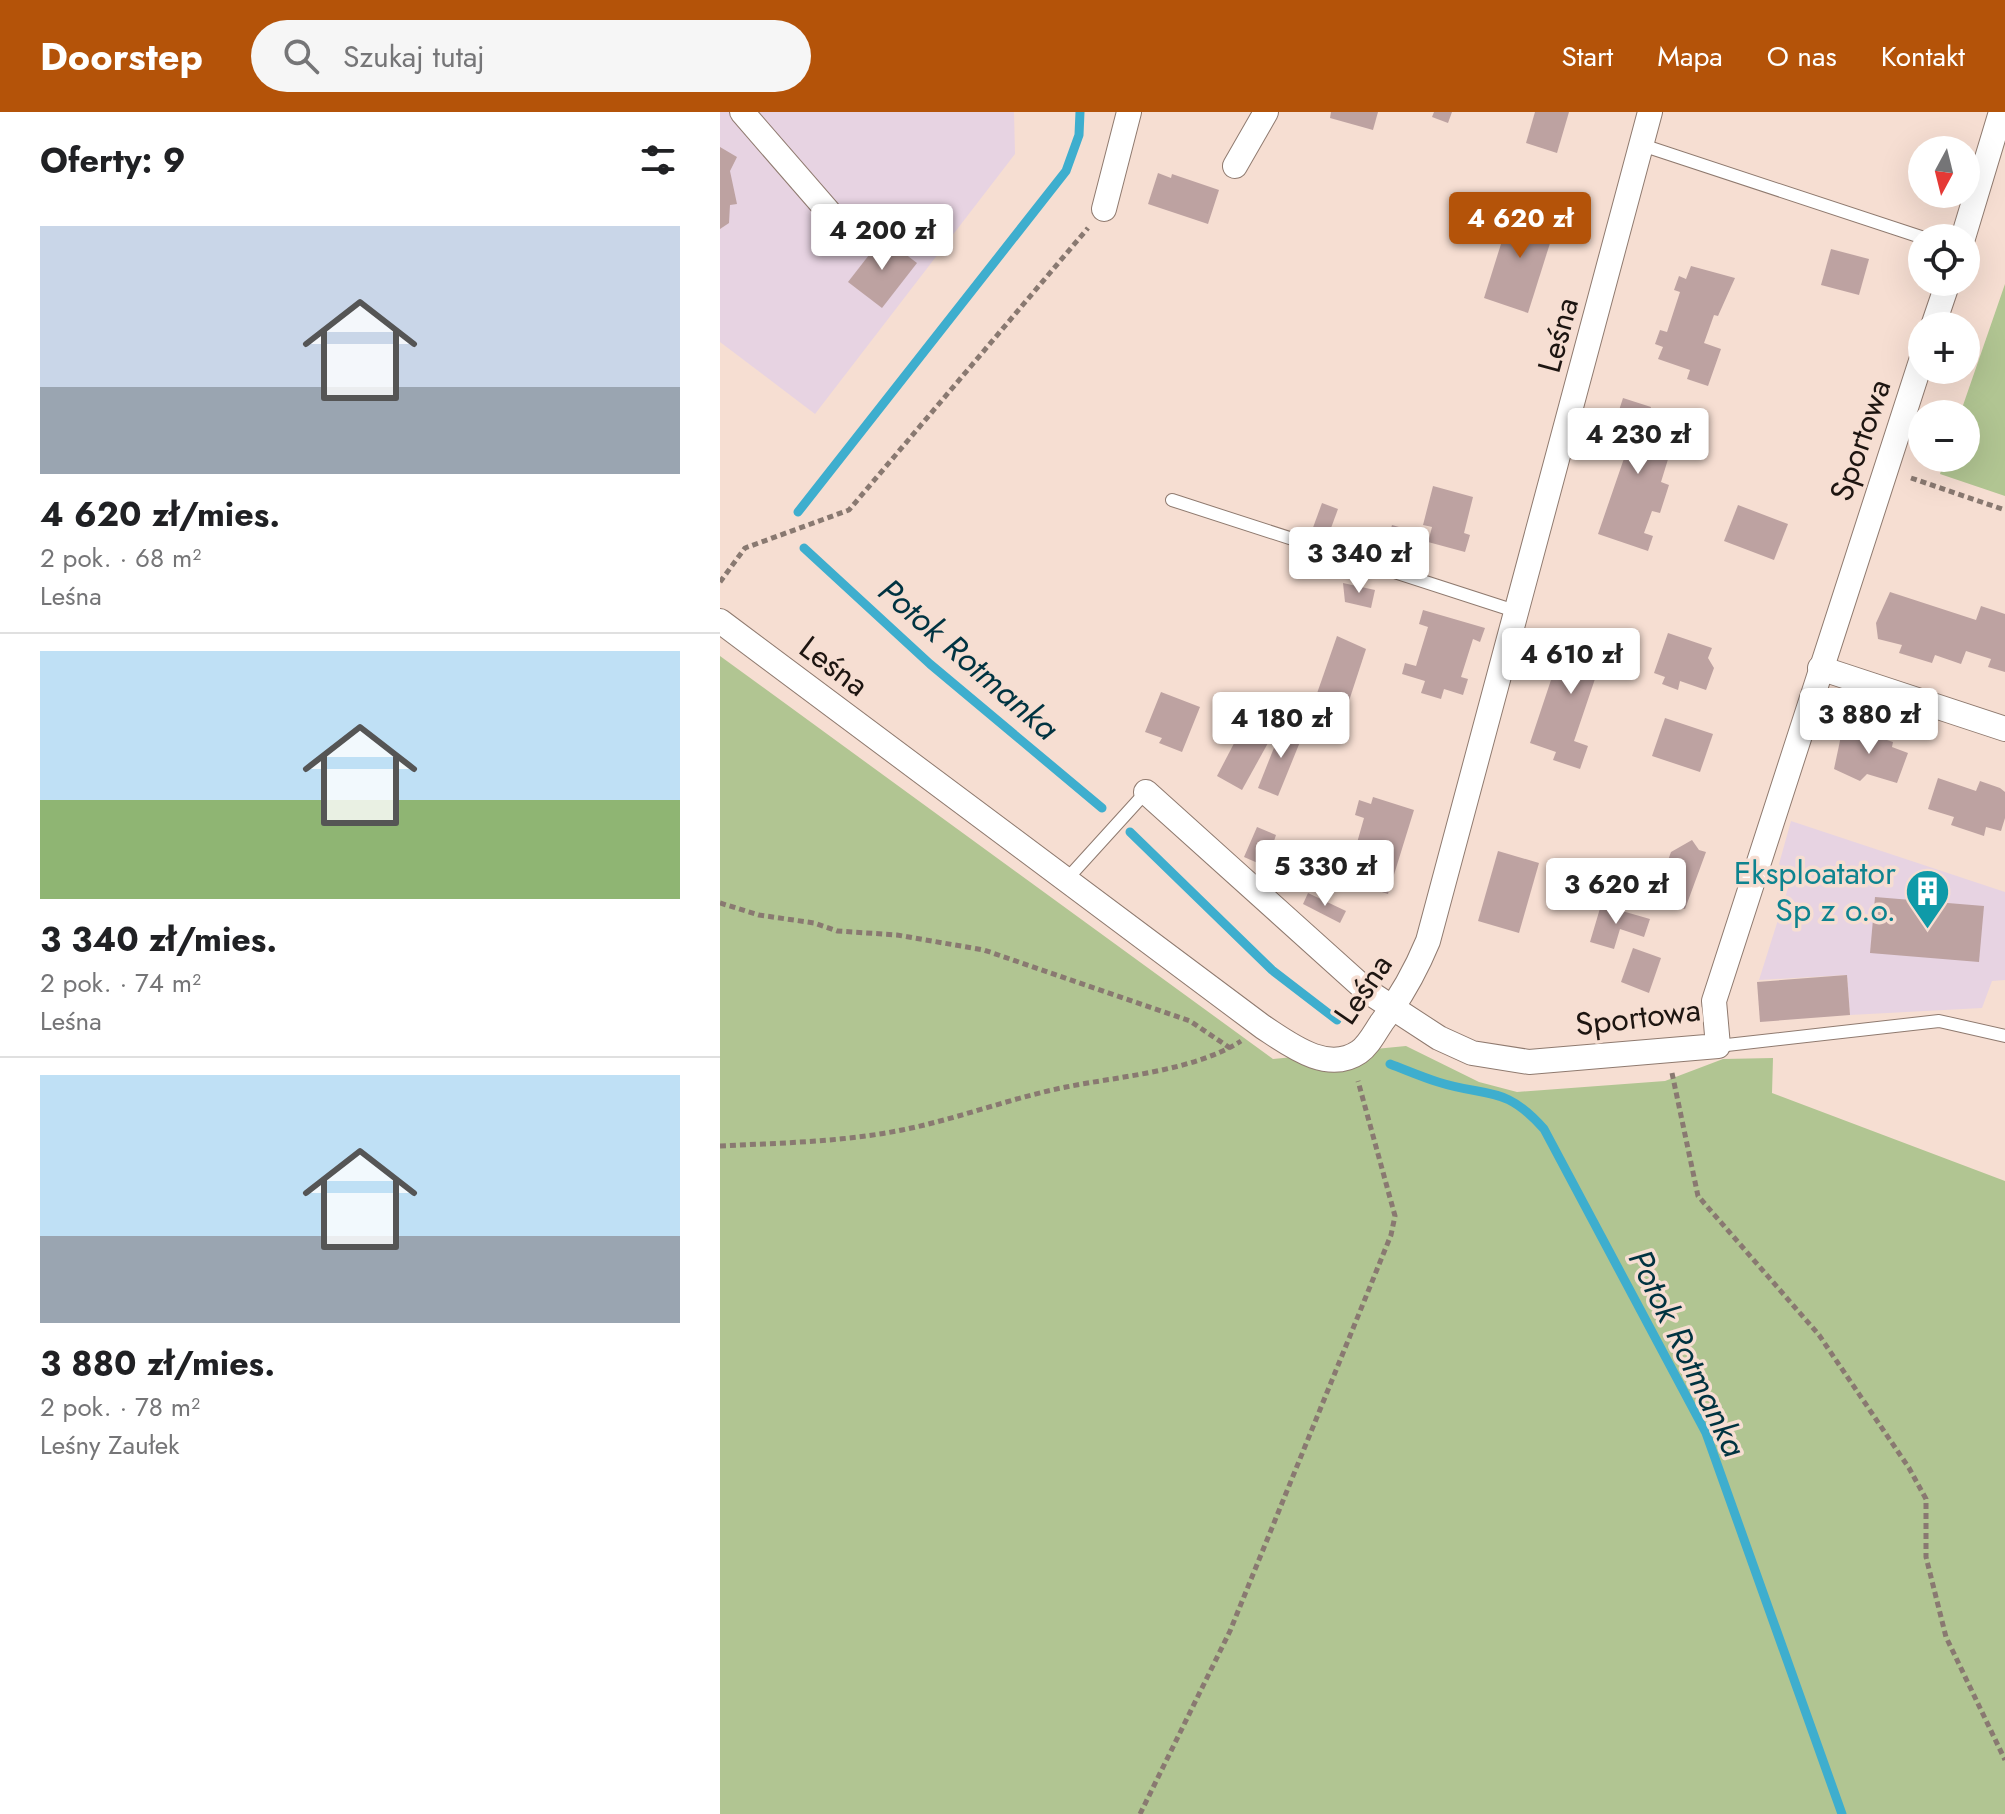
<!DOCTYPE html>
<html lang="pl">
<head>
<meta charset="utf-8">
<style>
	body { margin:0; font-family:Jost,sans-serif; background:#f6f6f6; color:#202124; height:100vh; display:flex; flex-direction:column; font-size:30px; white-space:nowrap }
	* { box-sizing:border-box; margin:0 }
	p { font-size:26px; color:#757577 }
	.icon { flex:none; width:44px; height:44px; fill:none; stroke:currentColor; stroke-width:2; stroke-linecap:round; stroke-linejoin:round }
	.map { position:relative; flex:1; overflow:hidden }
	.drawer { display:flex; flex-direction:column; background:#fff; width:720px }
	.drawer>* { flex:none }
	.needle { width:52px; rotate:187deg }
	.controls { position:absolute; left:1188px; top:24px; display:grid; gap:16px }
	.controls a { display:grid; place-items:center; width:72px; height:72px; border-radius:50%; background:#fff; box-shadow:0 8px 32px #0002; font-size:40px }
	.price { position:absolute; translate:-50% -68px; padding:0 18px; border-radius:8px; background:#fff; color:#222; font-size:26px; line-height:52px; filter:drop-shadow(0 2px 4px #0008) }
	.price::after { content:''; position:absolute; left:50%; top:48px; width:24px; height:18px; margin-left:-12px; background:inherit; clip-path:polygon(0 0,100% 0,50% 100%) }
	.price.current { background:#b45309; color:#fff }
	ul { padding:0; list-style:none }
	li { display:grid; align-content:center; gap:16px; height:424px; padding:0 40px }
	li+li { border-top:2px solid #e0e0e0 }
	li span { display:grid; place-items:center; height:248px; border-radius:0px; color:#555 }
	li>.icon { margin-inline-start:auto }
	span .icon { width:144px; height:144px; fill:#fffc; stroke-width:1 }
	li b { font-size:34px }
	h2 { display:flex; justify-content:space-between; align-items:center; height:96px; padding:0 40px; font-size:34px }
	header { display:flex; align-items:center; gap:48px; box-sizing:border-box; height:112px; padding:0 40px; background:#b45309; color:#fff }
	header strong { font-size:38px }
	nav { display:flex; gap:44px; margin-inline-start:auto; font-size:28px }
	.search { width:560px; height:72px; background:#f6f6f6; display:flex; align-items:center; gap:20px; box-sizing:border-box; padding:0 28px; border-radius:44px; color:#757577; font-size:30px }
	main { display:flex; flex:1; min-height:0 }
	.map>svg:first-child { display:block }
	.commercial { fill:#e7d3e2 }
	.green { fill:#b1c592 }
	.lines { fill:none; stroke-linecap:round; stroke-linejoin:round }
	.stream { stroke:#3eaece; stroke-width:9 }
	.building { fill:#bda2a1 }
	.service-casing { stroke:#8f7a6f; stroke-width:14 }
	.minor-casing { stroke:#8f7a6f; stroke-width:26 }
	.path { stroke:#897971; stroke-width:5; stroke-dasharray:6 4; stroke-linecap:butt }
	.service { stroke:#fff; stroke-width:12 }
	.minor { stroke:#fff; stroke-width:24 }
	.labels { text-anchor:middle; stroke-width:7; stroke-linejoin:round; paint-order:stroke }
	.street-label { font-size:32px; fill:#1d1511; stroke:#f6ded2 }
	.culture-label { font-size:32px; fill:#0d838f; stroke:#f6ded2; text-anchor:end }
	.water-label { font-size:34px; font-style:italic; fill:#003341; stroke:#f6ded2 }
</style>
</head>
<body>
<header>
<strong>Doorstep</strong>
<div class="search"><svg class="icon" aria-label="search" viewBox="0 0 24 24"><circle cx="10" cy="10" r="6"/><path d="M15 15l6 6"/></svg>Szukaj tutaj</div>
<nav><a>Start</a><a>Mapa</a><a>O nas</a><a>Kontakt</a></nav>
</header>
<main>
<section class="drawer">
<h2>Oferty: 9<svg class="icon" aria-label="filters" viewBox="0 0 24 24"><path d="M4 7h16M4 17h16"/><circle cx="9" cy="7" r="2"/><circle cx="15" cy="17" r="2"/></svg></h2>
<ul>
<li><span style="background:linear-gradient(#c9d6e8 65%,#9aa5b1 0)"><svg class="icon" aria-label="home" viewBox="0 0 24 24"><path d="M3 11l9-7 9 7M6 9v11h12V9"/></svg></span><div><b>4 620 zł/mies.</b><p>2 pok. · 68 m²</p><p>Leśna</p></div></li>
<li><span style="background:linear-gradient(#bfe0f5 60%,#8fb573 0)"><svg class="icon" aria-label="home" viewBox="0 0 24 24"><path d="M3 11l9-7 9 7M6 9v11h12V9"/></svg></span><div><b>3 340 zł/mies.</b><p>2 pok. · 74 m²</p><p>Leśna</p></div></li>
<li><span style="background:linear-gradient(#bfe0f5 65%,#9aa5b1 0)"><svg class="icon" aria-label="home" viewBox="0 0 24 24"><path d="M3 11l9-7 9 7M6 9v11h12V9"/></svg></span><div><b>3 880 zł/mies.</b><p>2 pok. · 78 m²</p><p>Leśny Zaułek</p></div></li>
</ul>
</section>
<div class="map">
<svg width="1285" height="1702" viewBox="0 0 1285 1702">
	<rect width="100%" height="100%" fill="#f6ded2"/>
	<!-- commercial -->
	<g class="commercial">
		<polygon points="0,0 294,0 295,42 95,302 0,230"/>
		<polygon points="1071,709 1285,780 1285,868 1272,869 1262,896 1130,903 1127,863 1039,868 1070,770 1059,752"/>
	</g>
	<!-- green -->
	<g class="green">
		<polygon points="1285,172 1285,384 1220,362 1225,346 1246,346 1246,302 1240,302"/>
		<polygon points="0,544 553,947 686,934 759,970 797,980 945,969 1003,947 1053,946 1052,981 1285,1069 1285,1702 0,1702"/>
	</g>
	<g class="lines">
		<!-- stream -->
		<g class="stream">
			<polyline points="78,400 346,59 359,23 360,0"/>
			<polyline points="84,436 210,552 382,696"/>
			<polyline points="410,720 552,858 617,908"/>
			<path d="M670,952C686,958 702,965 718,970C768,986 784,972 824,1017L986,1321L1122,1702"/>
		</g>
	</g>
	<!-- building -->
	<g class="building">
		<polygon points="611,0 658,0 653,18 610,6"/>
		<polygon points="714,0 732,0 728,11 712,5"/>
		<polygon points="815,0 849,0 837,41 806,31"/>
		<polygon points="0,35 17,45 10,59 17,92 10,93 9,111 0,117"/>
		<polygon points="438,61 451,66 452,62 499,78 488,112 428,92"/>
		<polygon points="792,97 837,109 808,201 764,186"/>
		<polygon points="163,125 197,151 162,196 128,170"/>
		<polygon points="1111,137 1149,147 1139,183 1101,173"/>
		<polygon points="971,154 1015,166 998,204 994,203 984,231 1001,237 988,274 967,267 970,258 938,247 943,235 935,232 940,218 947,220 960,180 954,178 959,164 966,167"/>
		<polygon points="903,286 931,295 927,308 957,318 941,370 949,373 940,401 932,399 924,421 933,424 928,439 878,422 910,329 891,323"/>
		<polygon points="713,374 753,385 744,421 750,423 745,440 708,430 712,415 703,413"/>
		<polygon points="602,391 618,397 607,427 591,421"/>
		<polygon points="1018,393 1068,412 1054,448 1004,429"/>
		<polygon points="672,413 693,419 687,440 694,443 690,455 650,443 653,433 665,437"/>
		<polygon points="623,471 655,478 651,496 625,490"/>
		<polygon points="1170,480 1256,508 1261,494 1285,502 1285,560 1268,555 1271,547 1246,539 1241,552 1215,543 1212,551 1179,541 1182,533 1158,527 1156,511"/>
		<polygon points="703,498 765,516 760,530 753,527 741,565 748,567 743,583 724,577 721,587 701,581 705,569 682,562 685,551 696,554 708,515 699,512"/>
		<polygon points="848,517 896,533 887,561 878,558 854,629 868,634 860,657 833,648 836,640 810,631"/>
		<polygon points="948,521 992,536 988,546 994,556 986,578 960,569 958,578 942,572 945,565 934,561"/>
		<polygon points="617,524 646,537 625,601 594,590"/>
		<polygon points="441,580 480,595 462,640 439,631 442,626 425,620"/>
		<polygon points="517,586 531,591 526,605 512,600"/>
		<polygon points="572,594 595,600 591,616 567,609"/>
		<polygon points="945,606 993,622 980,660 932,644"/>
		<polygon points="1144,612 1161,618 1158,625 1173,630 1172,635 1188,641 1177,671 1147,662 1140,669 1114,657 1121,624 1126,622 1128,615 1142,620"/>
		<polygon points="563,613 584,620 558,684 538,676"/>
		<polygon points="522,616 548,631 522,678 497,664"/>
		<polygon points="1218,666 1256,679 1260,669 1280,676 1285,680 1285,706 1281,719 1266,715 1264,724 1231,713 1234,705 1208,697"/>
		<polygon points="653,685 694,698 668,782 615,765 620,749 631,752 644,706 635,703 639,688 651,692"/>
		<polygon points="537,715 556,723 554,729 574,738 563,762 524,745"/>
		<polygon points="972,728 979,738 986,740 965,797 939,789 943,774 939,773 951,740"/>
		<polygon points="778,739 819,751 799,821 758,809"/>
		<polygon points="588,781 626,799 620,811 583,792"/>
		<polygon points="1155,785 1264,794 1259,850 1150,841"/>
		<polygon points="881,793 930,807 924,825 900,817 894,837 870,830"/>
		<polygon points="913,836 941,846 929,881 901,870"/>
		<polygon points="1127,863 1130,903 1040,910 1037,870"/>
	</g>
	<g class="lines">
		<defs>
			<g id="service">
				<polyline points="922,33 1204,126"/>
				<polyline points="452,388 798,500"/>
				<polyline points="347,767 426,680"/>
				<polyline points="998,934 1219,909 1285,924"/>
			</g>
			<g id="minor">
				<polyline points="22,0 127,121"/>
				<polyline points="515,54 546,0"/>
				<polyline points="384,97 409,0"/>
				<polyline points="1243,126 1281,0"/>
				<polyline points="1213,214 1228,170"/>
				<path d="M0,509L543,915C569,932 607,962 639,940C649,933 655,920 662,910C681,885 696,858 708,829L930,0"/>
				<polyline points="1100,556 1285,617"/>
				<polyline points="426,680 647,879 719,926 752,941 809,950 998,934 994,889 1202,246"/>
			</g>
		</defs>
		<!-- service casing -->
		<use href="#service" class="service-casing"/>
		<!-- minor casing -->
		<use href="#minor" class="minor-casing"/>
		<!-- path -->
		<g class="path">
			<polyline points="1191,366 1285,398"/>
			<polyline points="0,470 25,436 129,398 368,116"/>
			<polyline points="0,791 39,803 94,811 117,819 177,823 264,838 470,909 510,936"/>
			<polyline points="952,961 978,1084 1099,1223 1189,1356 1206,1387 1206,1445 1226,1525 1285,1648"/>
			<path d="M0,1034C60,1031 122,1030 182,1018C237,1007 291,986 346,975C401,964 474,959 521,929"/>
			<polyline points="420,1702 510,1519 671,1123 675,1104 638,969"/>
		</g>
		<!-- service -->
		<use href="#service" class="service"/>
		<!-- minor -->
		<use href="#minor" class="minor"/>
	</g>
	<!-- icons -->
	<defs>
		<symbol id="building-pin" viewBox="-11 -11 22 30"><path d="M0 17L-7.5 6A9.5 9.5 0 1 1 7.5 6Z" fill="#0f9aa8" stroke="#f6ded2"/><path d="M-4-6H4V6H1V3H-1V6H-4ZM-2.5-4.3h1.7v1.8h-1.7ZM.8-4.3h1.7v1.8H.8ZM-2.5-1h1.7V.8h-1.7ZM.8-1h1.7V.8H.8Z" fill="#fff"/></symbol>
	</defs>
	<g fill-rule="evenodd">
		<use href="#building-pin" x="1182" y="754" width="51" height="69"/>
	</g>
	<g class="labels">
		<!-- street labels -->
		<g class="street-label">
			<text transform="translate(838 223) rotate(-75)" y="11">Leśna</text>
			<text transform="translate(1140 328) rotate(-71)" y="11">Sportowa</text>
			<text transform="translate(114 554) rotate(37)" y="11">Leśna</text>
			<text transform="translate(643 877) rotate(-56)" y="11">Leśna</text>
			<text transform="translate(918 905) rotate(-7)" y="11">Sportowa</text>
		</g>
		<!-- culture labels -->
		<g class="culture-label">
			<text x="1176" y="772">Eksploatator<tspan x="1176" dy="37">Sp z o.o.</tspan></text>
		</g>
		<!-- water labels -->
		<g class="water-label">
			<text transform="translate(249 547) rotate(41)" y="12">Potok Rotmanka</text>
			<text transform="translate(968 1241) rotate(64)" y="12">Potok Rotmanka</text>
		</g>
	</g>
</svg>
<div class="controls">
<a><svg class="needle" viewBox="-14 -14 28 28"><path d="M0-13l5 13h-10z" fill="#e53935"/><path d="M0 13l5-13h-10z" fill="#757577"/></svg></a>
<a><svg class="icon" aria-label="locate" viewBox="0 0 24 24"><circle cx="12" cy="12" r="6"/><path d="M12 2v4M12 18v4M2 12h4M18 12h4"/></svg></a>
<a>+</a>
<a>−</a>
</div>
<b class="price current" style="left:800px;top:148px">4 620 zł</b>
<b class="price" style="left:162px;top:160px">4 200 zł</b>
<b class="price" style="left:918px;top:364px">4 230 zł</b>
<b class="price" style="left:639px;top:483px">3 340 zł</b>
<b class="price" style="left:851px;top:584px">4 610 zł</b>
<b class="price" style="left:1149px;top:644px">3 880 zł</b>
<b class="price" style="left:561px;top:648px">4 180 zł</b>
<b class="price" style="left:605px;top:796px">5 330 zł</b>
<b class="price" style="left:896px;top:814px">3 620 zł</b>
</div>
</main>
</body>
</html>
